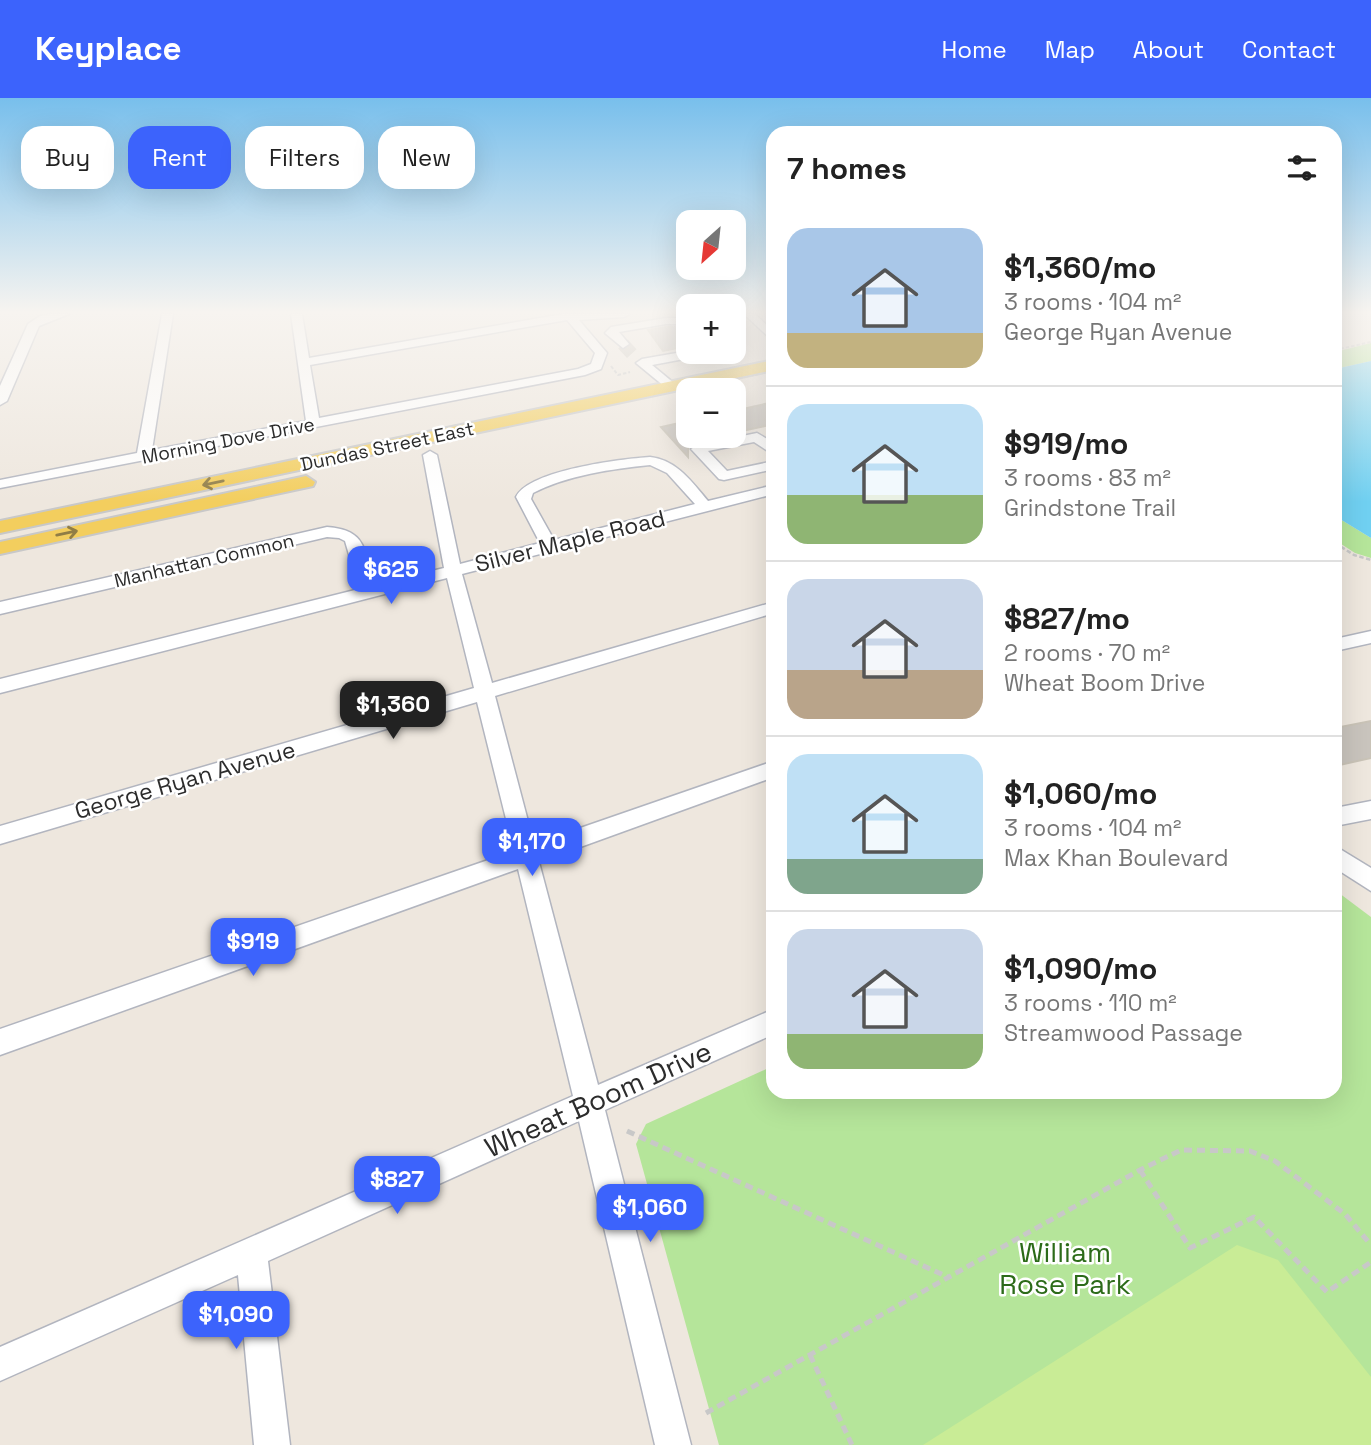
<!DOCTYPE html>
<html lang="en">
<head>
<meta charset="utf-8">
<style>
	body { margin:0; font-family:"Space Grotesk",sans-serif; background:#f6f6f6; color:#222; height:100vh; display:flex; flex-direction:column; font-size:26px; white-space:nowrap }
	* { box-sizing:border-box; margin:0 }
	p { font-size:23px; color:#767676 }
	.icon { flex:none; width:38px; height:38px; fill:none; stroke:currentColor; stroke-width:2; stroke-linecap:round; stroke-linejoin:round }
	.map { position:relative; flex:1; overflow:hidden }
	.panel { position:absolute; left:766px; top:28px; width:576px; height:973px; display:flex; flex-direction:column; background:#fff; border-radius:21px; box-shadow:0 7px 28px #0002 }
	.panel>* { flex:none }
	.hud { position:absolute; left:21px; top:28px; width:640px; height:63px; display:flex; gap:14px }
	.needle { width:46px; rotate:207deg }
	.controls { position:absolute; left:676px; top:112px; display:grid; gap:14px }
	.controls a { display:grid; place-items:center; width:70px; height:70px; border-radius:14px; background:#fff; box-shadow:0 7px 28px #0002; font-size:35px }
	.price { position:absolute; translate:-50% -60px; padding:0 16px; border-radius:14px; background:#3c63fc; color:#fff; font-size:23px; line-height:46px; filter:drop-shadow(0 2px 4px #0008) }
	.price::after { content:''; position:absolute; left:50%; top:42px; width:21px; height:16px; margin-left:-10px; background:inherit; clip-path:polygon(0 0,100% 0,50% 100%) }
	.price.on { background:#222; color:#fff }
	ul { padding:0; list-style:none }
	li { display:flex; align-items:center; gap:21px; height:175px; padding:0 21px }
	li+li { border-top:2px solid #e0e0e0 }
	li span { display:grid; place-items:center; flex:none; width:196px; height:140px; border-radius:21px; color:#555 }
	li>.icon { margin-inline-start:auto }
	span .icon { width:84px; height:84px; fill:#fffc; stroke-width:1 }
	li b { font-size:30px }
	h2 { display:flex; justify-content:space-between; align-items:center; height:84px; padding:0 21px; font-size:30px }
	.tag { padding:0 24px; border-radius:21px; background:#fff; box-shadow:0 7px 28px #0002; font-size:24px; line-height:63px }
	.tag.on { background:#3c63fc; color:#fff }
	header { display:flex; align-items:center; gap:42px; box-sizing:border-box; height:98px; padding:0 35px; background:#3c63fc; color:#fff }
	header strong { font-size:33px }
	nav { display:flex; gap:38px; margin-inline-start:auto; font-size:24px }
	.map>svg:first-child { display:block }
	.green { fill:#b5e59a }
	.pitch { fill:#c9ec96 }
	.water { fill:#70d0f1 }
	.building { fill:#c9c4bd; stroke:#c9c3b7; stroke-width:2 }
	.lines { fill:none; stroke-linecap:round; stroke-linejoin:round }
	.minor-tunnel { stroke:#c7c2ba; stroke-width:13; stroke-dasharray:13 6; stroke-linecap:butt }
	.minor-casing { stroke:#b2b5bf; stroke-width:3 }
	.major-casing { stroke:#c8c8c8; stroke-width:4 }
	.path-far2 { stroke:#c8c8c8; stroke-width:2; stroke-dasharray:3.5 2; stroke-linecap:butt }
	.path-far1 { stroke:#c8c8c8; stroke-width:2.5; stroke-dasharray:4.5 2.5; stroke-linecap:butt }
	.path { stroke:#c8c8c8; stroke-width:5; stroke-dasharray:8 5; stroke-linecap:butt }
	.minor { fill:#fff; fill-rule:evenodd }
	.major { fill:#f3ce5e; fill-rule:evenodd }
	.oneway { stroke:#907d45 }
	.labels { text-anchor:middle; stroke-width:5; stroke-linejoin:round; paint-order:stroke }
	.far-street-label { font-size:19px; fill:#2c2c2c; stroke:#fff }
	.street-label { font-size:23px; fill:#2c2c2c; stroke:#fff }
	.near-street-label { font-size:28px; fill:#2c2c2c; stroke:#fff }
	.near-park-label { font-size:28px; fill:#2c6b19; stroke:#fff }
</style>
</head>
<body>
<header>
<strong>Keyplace</strong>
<nav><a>Home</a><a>Map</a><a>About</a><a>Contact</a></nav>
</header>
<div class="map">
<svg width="1371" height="1347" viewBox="0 0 1371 1347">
	<rect width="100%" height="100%" fill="#eee7de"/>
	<!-- green -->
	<g class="green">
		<polygon points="1371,245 1371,263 1335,271 1335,254"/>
		<polygon points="1335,418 1371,440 1371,460 1355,455 1335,442"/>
		<polygon points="1335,792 1371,819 1371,1347 719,1347 636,1046 646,1026 773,968 774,994 1335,994"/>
	</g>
	<!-- pitch -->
	<polygon class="pitch" points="1237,1147 1278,1162 1371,1279 1371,1347 923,1347"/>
	<!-- water -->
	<polygon class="water" points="1371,263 1371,440 1335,418 1335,271"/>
	<!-- building -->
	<g class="building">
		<polygon points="667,229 680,229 688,237 688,248 663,253 648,232"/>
		<polygon points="774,304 774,326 733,335 733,313"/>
		<polygon points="688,323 688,359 661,329"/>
		<polygon points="1371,623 1371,660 1335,668 1335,630"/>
	</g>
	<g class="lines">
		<!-- minor-tunnel -->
		<polyline class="minor-tunnel" points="623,246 634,258"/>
		<defs>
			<g id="minor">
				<polygon points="49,216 69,216 39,228 7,303 0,307 0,288 28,226 40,218"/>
				<path d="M162,216H173L152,352L306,323L291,216H302L309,260L563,216H630L624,219L579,222L607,255L601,271L585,277L0,390V382L137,355ZM567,222L595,255L591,266L578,271L319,320L310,267Z"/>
				<polygon points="744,216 755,216 774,234 774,244"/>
				<polygon points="765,216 774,216 774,222"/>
				<polygon points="666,220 688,220 688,226 666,226 619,234 629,246 623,250 605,235 611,229"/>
				<polygon points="688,253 706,254 700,258 652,267 675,286 676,289 670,293 636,265 642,261"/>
				<polygon points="757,335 774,345 774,357 754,344 708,353 727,373 774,363 774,371 724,382 719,381 691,351 698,347"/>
				<path d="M430,353L437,357L460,466L540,445L516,399C529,372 621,361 650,359C677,362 692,384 708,403L774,387V396L462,476L492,585L774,504V515L495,598L534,746L774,663V679L539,764L598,987L774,911V936L605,1012L691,1347H655L579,1023L268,1163L290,1347H254L238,1177L0,1283V1249L573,998L518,771L0,957V931L514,753L477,604L0,746V728L474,590L447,480L0,595V581L359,491L345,443L339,440L327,439L0,516V504L327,429C368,432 364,453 374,487L444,470L423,357ZM650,367L667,375L695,406L554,442L531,401L533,395C568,377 612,371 650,367Z"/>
				<polygon points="1371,533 1371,545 1335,553 1335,541"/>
				<polygon points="1371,703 1371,721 1335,728 1335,710"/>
				<polygon points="1335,748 1371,770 1371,793 1335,770"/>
			</g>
			<g id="major">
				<polygon points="774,262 774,272 0,435 0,423"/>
				<polygon points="306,378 315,384 313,388 0,456 0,444"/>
			</g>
		</defs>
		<!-- minor casing -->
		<use href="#minor" class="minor-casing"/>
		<!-- major casing -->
		<use href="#major" class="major-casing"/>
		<!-- path-far2 -->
		<g class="path-far2">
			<polyline points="1335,252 1371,244"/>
			<polyline points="611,268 618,277 630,274"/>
		</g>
		<!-- path-far1 -->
		<polyline class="path-far1" points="1335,445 1354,457 1371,462"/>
		<!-- path -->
		<g class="path">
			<polyline points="627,1033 950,1180"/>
			<polyline points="1140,1072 1190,1150 1254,1119 1327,1194 1371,1164"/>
			<polyline points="810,1257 852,1347"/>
			<polyline points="706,1315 1140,1072 1181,1052 1250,1053 1275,1063 1345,1116 1371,1147"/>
		</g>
		<!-- minor -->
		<use href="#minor" class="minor"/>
		<!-- major -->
		<use href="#major" class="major"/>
	</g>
	<!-- one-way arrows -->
	<defs><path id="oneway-shaft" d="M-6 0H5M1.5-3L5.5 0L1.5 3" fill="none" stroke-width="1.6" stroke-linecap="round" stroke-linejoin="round" transform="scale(1.75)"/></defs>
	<g class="oneway">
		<use href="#oneway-shaft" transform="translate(213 385) rotate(168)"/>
		<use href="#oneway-shaft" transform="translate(67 435) rotate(-12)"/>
	</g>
	<!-- sky -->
	<linearGradient id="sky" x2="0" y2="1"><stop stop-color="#78bfec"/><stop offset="0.53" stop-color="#f7f4f0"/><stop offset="1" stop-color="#f7f4f0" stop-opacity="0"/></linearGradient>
	<rect width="1371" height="404" fill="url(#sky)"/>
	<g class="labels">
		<!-- far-street labels -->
		<g class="far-street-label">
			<text transform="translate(228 342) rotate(-11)" y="7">Morning Dove Drive</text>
			<text transform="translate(387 348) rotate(-12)" y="7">Dundas Street East</text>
			<text transform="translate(204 462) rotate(-13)" y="7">Manhattan Common</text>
		</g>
		<!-- street labels -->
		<g class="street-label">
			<text transform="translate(570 443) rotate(-14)" y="8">Silver Maple Road</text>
			<text transform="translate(185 682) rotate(-16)" y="8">George Ryan Avenue</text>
		</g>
		<!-- near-street labels -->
		<g class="near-street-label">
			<text transform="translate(598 1001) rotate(-24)" y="10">Wheat Boom Drive</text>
		</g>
		<!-- near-park labels -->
		<g class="near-park-label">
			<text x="1065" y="1164">William<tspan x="1065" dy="32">Rose Park</tspan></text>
		</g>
	</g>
</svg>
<div class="controls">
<a><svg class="needle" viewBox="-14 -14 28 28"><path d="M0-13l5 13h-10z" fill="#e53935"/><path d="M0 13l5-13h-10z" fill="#767676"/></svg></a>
<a>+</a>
<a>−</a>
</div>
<b class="price" style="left:391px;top:508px">$625</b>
<b class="price on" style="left:393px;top:643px">$1,360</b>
<b class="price" style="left:532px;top:780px">$1,170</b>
<b class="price" style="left:253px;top:880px">$919</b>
<b class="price" style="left:397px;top:1118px">$827</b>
<b class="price" style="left:650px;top:1146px">$1,060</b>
<b class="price" style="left:236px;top:1253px">$1,090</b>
<div class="hud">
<a class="tag">Buy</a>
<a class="tag on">Rent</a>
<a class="tag">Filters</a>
<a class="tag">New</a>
</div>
<section class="panel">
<h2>7 homes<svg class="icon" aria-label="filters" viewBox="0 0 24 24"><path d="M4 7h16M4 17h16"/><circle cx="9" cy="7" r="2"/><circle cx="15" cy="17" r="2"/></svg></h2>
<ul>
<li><span style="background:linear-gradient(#a9c7e8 75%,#c2b280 0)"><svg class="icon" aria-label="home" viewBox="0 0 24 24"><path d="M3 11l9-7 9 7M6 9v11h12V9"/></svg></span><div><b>$1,360/mo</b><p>3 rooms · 104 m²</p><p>George Ryan Avenue</p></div></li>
<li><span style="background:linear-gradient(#bfe0f5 65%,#8fb573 0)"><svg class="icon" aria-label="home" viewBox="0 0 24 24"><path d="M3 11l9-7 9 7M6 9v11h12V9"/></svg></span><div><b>$919/mo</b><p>3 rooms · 83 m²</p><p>Grindstone Trail</p></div></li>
<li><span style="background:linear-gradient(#c9d6e8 65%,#b9a48a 0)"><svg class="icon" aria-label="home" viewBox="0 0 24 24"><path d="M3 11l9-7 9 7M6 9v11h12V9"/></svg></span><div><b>$827/mo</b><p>2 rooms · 70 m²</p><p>Wheat Boom Drive</p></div></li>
<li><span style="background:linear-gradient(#bfe0f5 75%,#7fa58c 0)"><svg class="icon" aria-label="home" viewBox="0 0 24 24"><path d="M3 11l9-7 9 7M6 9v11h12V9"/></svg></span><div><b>$1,060/mo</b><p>3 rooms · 104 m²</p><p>Max Khan Boulevard</p></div></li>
<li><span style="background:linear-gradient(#c9d6e8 75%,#8fb573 0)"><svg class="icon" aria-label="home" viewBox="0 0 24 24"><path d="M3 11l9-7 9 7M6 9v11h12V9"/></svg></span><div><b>$1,090/mo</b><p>3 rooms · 110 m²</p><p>Streamwood Passage</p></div></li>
</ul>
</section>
</div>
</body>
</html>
